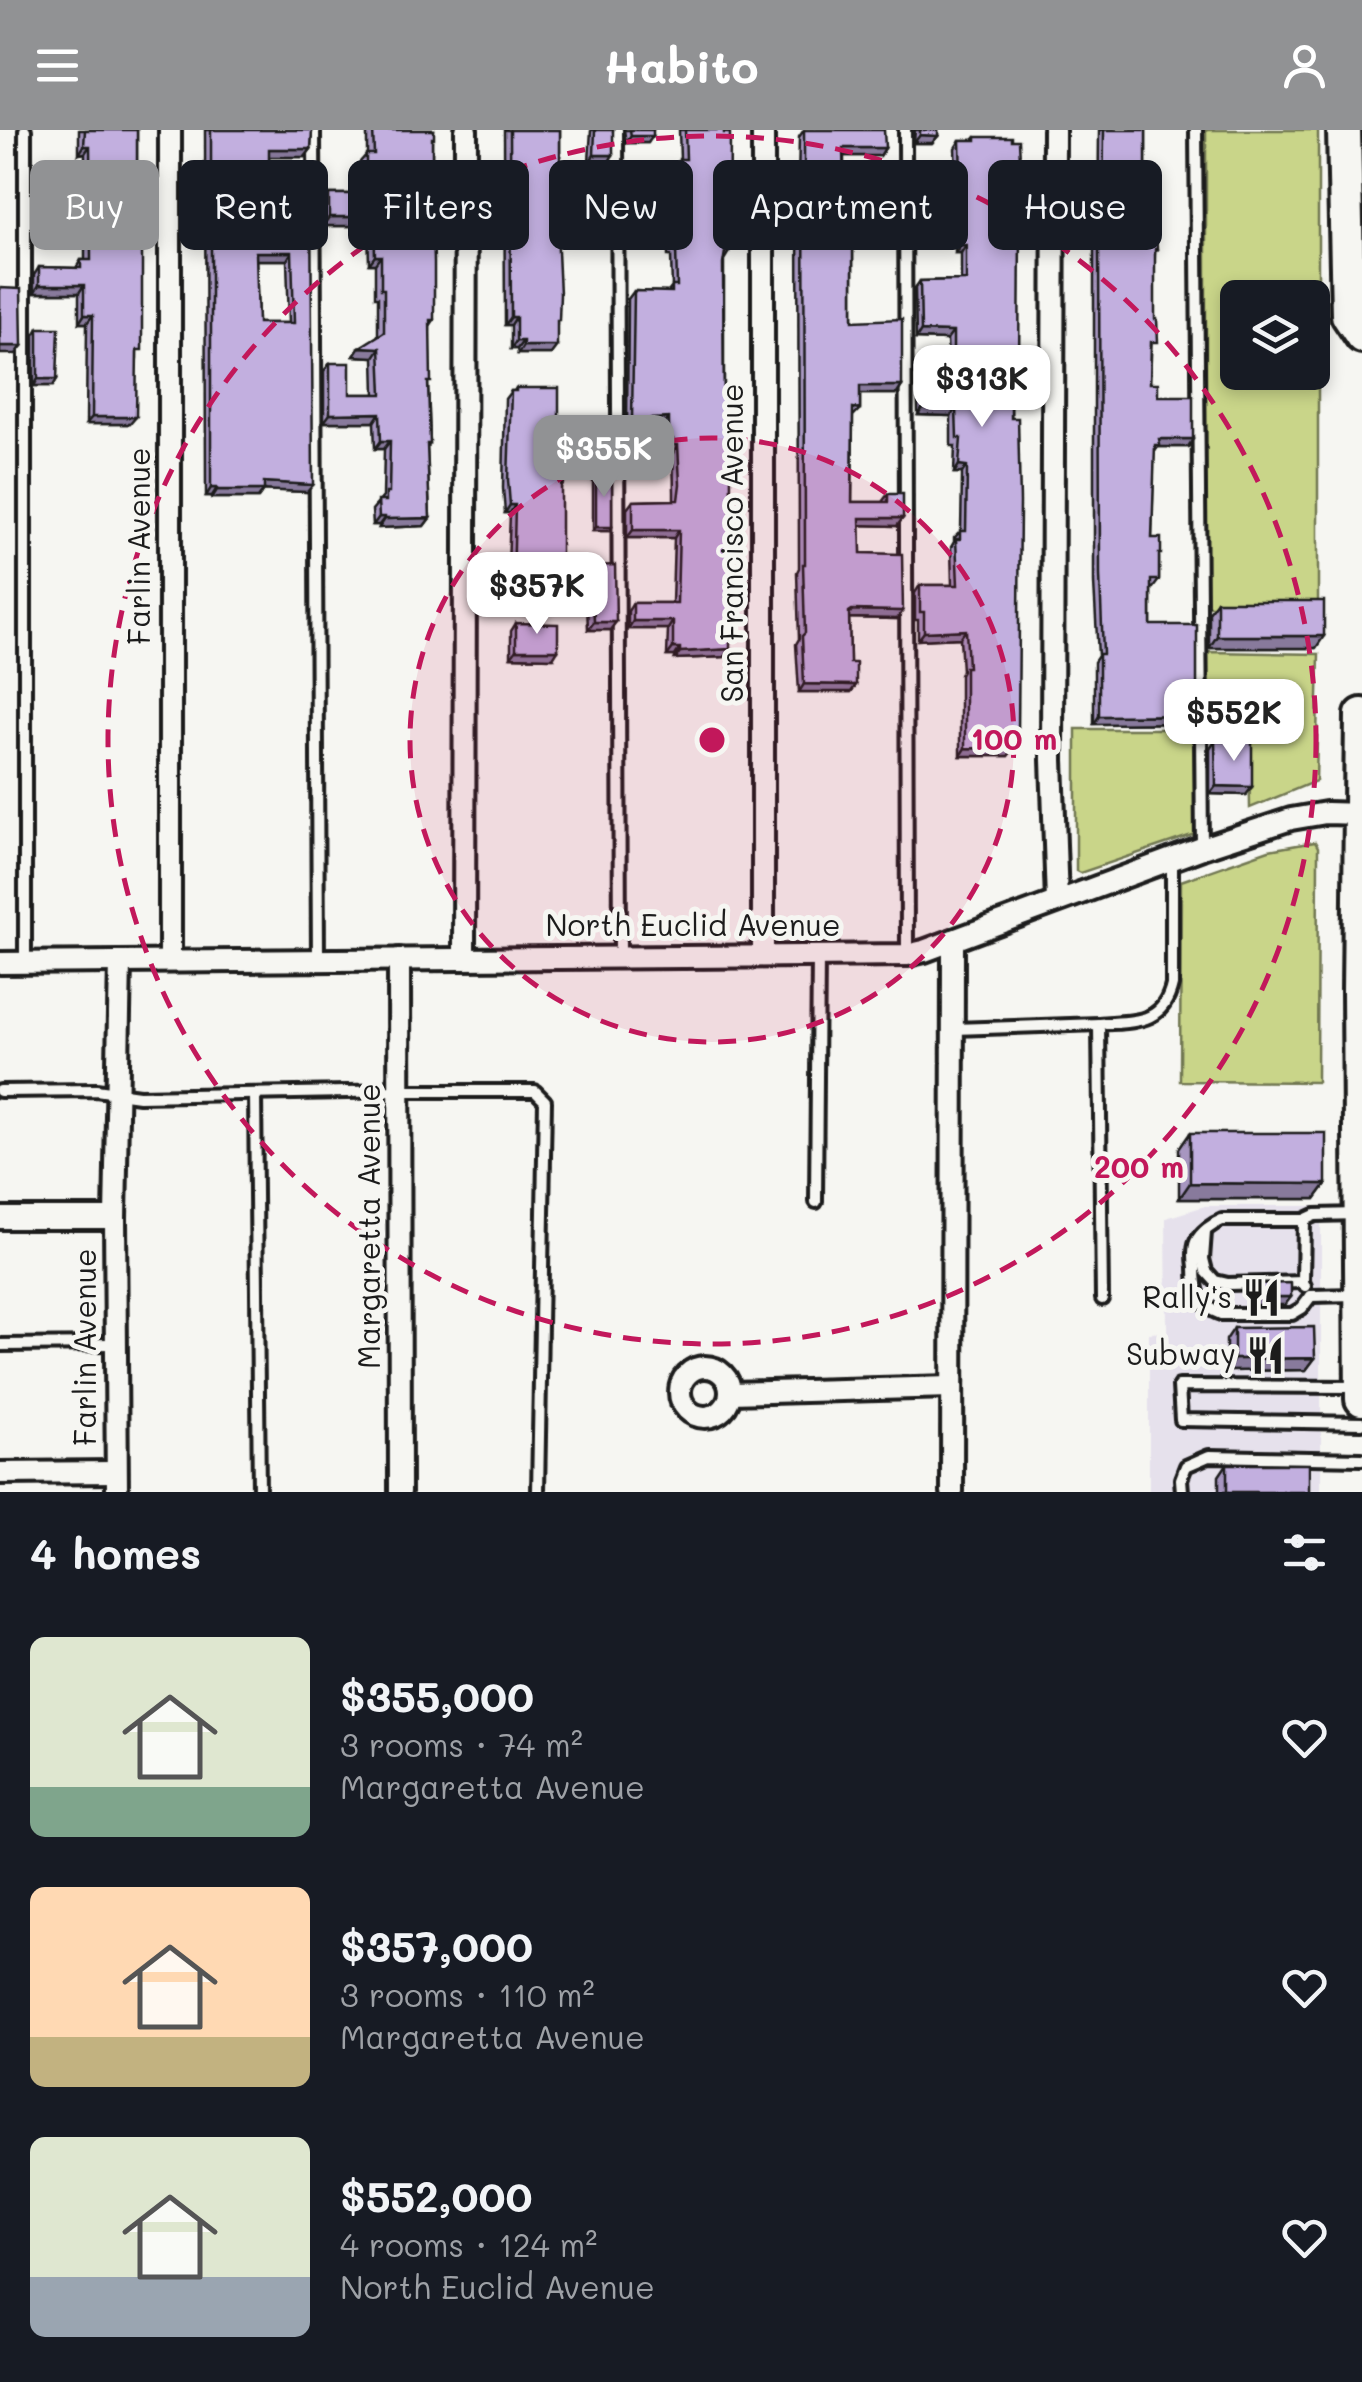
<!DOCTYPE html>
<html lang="en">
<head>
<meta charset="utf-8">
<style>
	body { margin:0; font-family:Mali,sans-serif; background:#242831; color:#f1f3f6; height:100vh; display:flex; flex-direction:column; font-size:38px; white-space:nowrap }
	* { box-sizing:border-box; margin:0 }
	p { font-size:32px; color:#9ea1a6 }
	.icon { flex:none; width:55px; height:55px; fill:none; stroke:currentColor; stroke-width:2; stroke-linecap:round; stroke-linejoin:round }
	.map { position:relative; height:1362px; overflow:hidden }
	.sheet { display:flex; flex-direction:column; background:#171b24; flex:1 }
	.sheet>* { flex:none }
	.hud { position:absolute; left:30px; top:30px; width:1302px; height:90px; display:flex; gap:20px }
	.buttons { position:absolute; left:1220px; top:150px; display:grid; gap:20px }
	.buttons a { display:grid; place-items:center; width:110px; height:110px; border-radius:15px; background:#171b24; box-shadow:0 5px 15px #0003; font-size:50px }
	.price { position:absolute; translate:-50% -85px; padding:0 22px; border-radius:20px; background:#fff; color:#222; font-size:32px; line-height:65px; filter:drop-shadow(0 2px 5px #0008) }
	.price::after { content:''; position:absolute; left:50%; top:60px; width:30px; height:22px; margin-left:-15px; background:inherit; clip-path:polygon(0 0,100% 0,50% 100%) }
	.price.on { background:#919294; color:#fff }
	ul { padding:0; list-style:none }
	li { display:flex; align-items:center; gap:30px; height:250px; padding:0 30px }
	li span { display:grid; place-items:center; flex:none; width:280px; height:200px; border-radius:15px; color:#555 }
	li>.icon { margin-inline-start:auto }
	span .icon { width:120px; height:120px; fill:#fffc; stroke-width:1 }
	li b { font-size:42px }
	h2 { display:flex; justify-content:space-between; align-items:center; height:120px; padding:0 30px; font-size:42px }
	.chip { padding:0 35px; border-radius:15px; background:#171b24; box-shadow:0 5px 15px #0003; font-size:35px; line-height:90px }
	.chip.on { background:#919294; color:#fff }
	header { display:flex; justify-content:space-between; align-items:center; height:130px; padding:0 30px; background:#919294; color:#fff; font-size:45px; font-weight:700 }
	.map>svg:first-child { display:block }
	.built { fill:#e6e1ec }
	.green { fill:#c9d589; stroke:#727852; stroke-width:2.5; fill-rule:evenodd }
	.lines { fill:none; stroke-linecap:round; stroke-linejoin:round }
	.service-casing { stroke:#1c1c1c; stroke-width:18 }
	.minor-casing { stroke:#1c1c1c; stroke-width:28 }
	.primary-casing { stroke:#1c1c1c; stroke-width:40 }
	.service { stroke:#f6f6f2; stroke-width:10 }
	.minor { stroke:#f6f6f2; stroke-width:20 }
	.primary { stroke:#f6f6f2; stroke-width:32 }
	.wall { fill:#a796c0; stroke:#1c1c1c; stroke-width:2.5; fill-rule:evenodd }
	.shaded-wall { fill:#887a9c; stroke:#1c1c1c; stroke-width:2.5 }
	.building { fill:#c2afdf; stroke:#1c1c1c; stroke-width:2.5; fill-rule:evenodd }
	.ring { fill:none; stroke:#c2185b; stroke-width:5; stroke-dasharray:18 12 }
	.labels { text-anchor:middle; stroke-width:10; stroke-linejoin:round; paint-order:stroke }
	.street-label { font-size:30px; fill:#1c1c1c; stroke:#f6f6f2 }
	.poi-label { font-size:30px; fill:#1c1c1c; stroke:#f6f6f2; text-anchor:end }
	.centre { fill:#c2185b; stroke:#f6f6f2; stroke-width:5 }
	.ring-label { font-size:30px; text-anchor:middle; font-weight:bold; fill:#c2185b; stroke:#f6f6f2; stroke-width:10; stroke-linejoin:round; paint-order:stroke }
</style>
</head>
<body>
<header><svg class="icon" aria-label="menu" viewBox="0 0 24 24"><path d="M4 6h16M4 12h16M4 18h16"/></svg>Habito<svg class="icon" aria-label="person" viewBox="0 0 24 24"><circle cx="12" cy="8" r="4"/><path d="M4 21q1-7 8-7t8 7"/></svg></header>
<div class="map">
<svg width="1362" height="1362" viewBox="0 0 1362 1362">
	<rect width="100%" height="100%" fill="#f6f6f2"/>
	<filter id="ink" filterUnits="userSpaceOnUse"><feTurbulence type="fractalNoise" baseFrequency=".01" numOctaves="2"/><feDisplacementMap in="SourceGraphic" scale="20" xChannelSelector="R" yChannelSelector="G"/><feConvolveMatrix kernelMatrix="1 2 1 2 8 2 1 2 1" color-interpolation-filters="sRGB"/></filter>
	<g filter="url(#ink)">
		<!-- built -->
		<polygon class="built" points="1205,1076 1321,1076 1321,1362 1149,1362 1149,1203 1167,1202 1166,1088"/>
		<!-- green -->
		<g class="green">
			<path d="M1206,0H1318V476H1206ZM1238,168H1312V242H1238Z"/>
			<polygon points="1208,522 1319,524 1316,651 1250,678 1249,605 1208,605"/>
			<polygon points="1076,599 1193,599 1195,704 1080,743 1076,741"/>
			<polygon points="1315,712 1318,717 1317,952 1180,951 1181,751 1269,720"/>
		</g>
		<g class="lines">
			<defs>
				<g id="service">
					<polyline points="25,0 25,833"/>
					<polyline points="314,0 318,830"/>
					<polyline points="617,0 620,827"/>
					<polyline points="905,0 907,824"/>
					<polyline points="1196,0 1202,718"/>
					<polyline points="954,899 1099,894"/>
					<polyline points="0,961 96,960 139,966 399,961 535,961 545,971 538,1362"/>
					<polyline points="255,964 259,1362"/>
					<polyline points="816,1072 818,825"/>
					<polyline points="1304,1090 1303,1152 1305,1156"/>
					<polyline points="1205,1102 1203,1129 1206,1141 1215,1151 1228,1154 1303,1152"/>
					<path d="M1311,1166L1302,1178L1292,1184H1221C1198,1176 1195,1160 1195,1137C1194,1130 1193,1119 1196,1112C1201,1102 1212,1094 1222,1090H1304L1315,1085L1358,1084"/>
					<polyline points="1311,1166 1355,1165"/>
					<path d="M1102,1169L1099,894C1133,891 1163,895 1172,855V729"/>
					<polyline points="0,1215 116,1214"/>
					<polyline points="1358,1257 1179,1256 1181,1290 1362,1293"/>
					<polyline points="1182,1362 1181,1349 1186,1336 1209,1326 1362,1329"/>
				</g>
				<g id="minor">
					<polyline points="1054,0 1052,630 1057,771"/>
					<polyline points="763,826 763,0"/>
					<polyline points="464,828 466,0"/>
					<polyline points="399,829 400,1362"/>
					<polyline points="170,831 170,0"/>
					<polyline points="0,833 907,825 924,821 1202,718 1291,689 1326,683 1362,684"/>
					<polyline points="0,1088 115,1088"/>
					<circle cx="705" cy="1262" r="25"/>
					<polyline points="731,1263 951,1257"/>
					<polyline points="0,1343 116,1342"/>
					<polyline points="117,1362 115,1088 120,832"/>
					<polyline points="952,1362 953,810"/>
				</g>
				<g id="primary">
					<polyline points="1344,0 1348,185 1362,206"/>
					<polyline points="1362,585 1359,862 1362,1269"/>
				</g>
			</defs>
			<!-- service casing -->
			<use href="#service" class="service-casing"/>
			<!-- minor casing -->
			<use href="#minor" class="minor-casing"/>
			<!-- primary casing -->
			<use href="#primary" class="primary-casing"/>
			<!-- service -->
			<use href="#service" class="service"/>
			<!-- minor -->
			<use href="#minor" class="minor"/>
			<!-- primary -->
			<use href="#primary" class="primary"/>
		</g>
		<!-- wall -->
		<g class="wall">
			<polygon points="79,0 137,0 137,228 130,294 86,294 87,193 79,193 79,163 34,163 34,145 39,137 76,138 81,130 85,130 85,23 79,24"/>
			<path d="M205,0H312L311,19L305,27H269V62H311L307,362L264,360L258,368H212V366H206ZM256,130H287L289,193H258Z"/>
			<polygon points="367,0 434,0 432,11 432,51 426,59 425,100 434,190 430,196 428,256 430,314 427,318 430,388 424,396 379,398 379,395 373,395 372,380 383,367 384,319 375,319 374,292 324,292 324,241 330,233 350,264 375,264 374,227 354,226 378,206 378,167 375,167 375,134 369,134 368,96 323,96 323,73 329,64 357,64 357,51 360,46 360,32 367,24"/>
			<polygon points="504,0 560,0 560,61 556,67 555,100 557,194 551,224 518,224 517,219 511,219 511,195 505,195"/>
			<polygon points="591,0 613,0 608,33 589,32"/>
			<polygon points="624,0 653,0 648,13 626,13"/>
			<polygon points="679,0 724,0 729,122 724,130 724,527 675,529 675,526 667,526 668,499 628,499 628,481 633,473 672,473 674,408 627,408 627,379 633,371 674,370 674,362 673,323 667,322 668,316 664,316 664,296 627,297 628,169 634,161 668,162 672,157 671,126 668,126 667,78 673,71 673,37 680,29"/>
			<polygon points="804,0 885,18 880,26 844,26 844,62 864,83 859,91 853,91 853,191 902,256 897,264 860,264 860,279 853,286 852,372 882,372 888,364 903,388 897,396 860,395 861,423 897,489 849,488 850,533 856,555 851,562 799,562 796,514 799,509 797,442 799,438 798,54 799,7"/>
			<polygon points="915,0 938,0 938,6 932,13 914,13"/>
			<polygon points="1099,0 1146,0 1146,77 1157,119 1155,122 1150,253 1158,266 1193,309 1188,317 1158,317 1154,322 1152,408 1159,427 1159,450 1153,458 1151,458 1151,495 1197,585 1191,593 1094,594 1094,532 1098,526 1094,453 1094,112 1098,106"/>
			<polygon points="976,7 1017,35 1019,244 1013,252 1011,259 1014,611 1008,626 960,626 960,545 962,541 960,508 918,510 918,490 915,490 915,463 920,455 952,455 951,417 954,412 954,408 961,401 962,347 962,343 954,343 955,316 951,316 951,286 918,285 918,267 923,260 953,260 953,234 948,234 947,210 916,209 915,158 920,151 961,150 961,123 955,123 955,101 917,101 917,82 914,82 914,59 919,52 956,53 955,18 960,10 973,10"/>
			<polygon points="875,39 896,82 873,82 873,43"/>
			<polygon points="37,61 49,85 34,85 34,65"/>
			<polygon points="38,198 57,249 53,256 34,256 34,205"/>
			<polygon points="516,258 559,292 565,351 561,357 556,464 507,464 510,383 505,383 503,358 505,269 511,261 514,261"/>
			<polygon points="596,343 610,401 593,401 593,347"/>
			<polygon points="594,436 610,500 588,500 586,449"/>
			<polygon points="1217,471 1316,518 1209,518 1209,482"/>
			<polygon points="516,493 553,528 511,527 511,501"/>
			<polygon points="1215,611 1246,665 1210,664 1210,619"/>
			<polygon points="1190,1003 1326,1054 1315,1069 1179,1069 1179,1019"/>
			<polygon points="1256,1154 1285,1175 1251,1175 1251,1162"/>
			<polygon points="1234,1198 1315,1228 1306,1240 1226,1241 1226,1210"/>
			<polygon points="1227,1334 1309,1362 1219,1362 1219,1346"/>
		</g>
		<!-- shaded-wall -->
		<g class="shaded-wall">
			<polygon points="920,5 938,6 932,13 914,13"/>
			<polygon points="631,6 653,6 648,13 626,13"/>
			<polygon points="84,16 90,16 85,23 79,24"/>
			<polygon points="843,18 885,18 880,26 838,26"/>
			<polygon points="269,19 311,19 305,27 264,27"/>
			<polygon points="594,25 613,25 608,33 589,32"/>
			<polygon points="875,78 899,78 896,82 873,82"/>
			<polygon points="37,81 52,82 49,85 34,85"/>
			<polygon points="853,83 864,83 859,91 848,91"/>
			<polygon points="329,87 374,87 368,96 323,96"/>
			<polygon points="923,94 960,94 955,101 917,101"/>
			<polygon points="960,115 966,115 961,123 955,123"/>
			<polygon points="256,122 292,122 287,130 250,130"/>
			<polygon points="375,126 381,126 375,134 369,134"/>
			<polygon points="39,155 84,155 79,163 34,163"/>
			<polygon points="84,185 93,185 87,193 79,193"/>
			<polygon points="511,187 516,187 511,195 505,195"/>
			<polygon points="921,201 953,202 947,210 916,209"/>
			<polygon points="516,211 523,211 517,219 511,219"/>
			<polygon points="0,216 22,216 16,224 0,224"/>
			<polygon points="523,216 557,216 551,224 518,224"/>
			<polygon points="360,217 380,218 374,227 354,226"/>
			<polygon points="953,226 958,226 953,234 948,234"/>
			<polygon points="38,249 57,249 53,256 34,256"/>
			<polygon points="860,256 902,256 897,264 855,264"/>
			<polygon points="923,278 956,278 951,286 918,285"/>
			<polygon points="380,283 374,292 324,292 330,284"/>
			<polygon points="92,287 136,287 130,294 86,294"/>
			<polygon points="669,288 664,296 627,297 632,290"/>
			<polygon points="1159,309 1193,309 1188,317 1158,317 1154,323 1149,323"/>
			<polygon points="381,311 390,311 384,319 375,319"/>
			<polygon points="673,315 678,315 673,323 667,322"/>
			<polygon points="959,335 967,336 962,343 954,343"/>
			<polygon points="264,352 313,355 307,362 258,360"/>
			<polygon points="211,358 217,358 212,366 206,366"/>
			<polygon points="217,360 264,360 258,368 212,368"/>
			<polygon points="510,375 515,375 510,383 505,383"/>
			<polygon points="379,387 385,387 379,395 373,395"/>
			<polygon points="430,388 424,396 379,398 385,389"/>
			<polygon points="860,388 903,388 897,396 855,395"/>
			<polygon points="596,397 612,397 610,401 593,401"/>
			<polygon points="633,400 679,400 674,408 627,408"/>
			<polygon points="513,456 561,456 556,464 507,464"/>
			<polygon points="852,480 903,481 897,489 847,488"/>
			<polygon points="633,491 673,491 668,499 628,499"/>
			<polygon points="594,492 616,492 610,500 588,500"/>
			<polygon points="966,500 960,508 918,510 924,502"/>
			<polygon points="1217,506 1324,506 1316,518 1209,518"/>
			<polygon points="673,518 680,518 675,526 667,526"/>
			<polygon points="730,519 724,527 675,529 680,522"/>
			<polygon points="516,520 558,520 553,528 511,527"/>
			<polygon points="804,554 856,555 851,562 799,562"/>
			<polygon points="1197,585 1191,593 1094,594 1099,586"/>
			<polygon points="965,618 1014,619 1008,626 960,626"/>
			<polygon points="1216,656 1252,657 1246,665 1210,664"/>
			<polygon points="1190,1053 1326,1054 1315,1069 1179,1069"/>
			<polygon points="1256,1167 1291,1167 1285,1175 1251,1175"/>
			<polygon points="1315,1228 1306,1240 1226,1241 1234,1229"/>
		</g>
		<!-- building -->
		<g class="building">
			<polygon points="85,0 137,0 137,42 142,42 142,220 137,220 136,287 92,287 93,185 84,185 84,155 39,155 39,137 81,138 81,130 91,130 90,16 84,16"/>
			<path d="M211,0H312L311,19H269V62H311L313,355L264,352V360H217V358H211ZM256,122H292L294,193H258Z"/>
			<polygon points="373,0 434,0 434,8 432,8 432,51 427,51 426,59 425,100 433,100 434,132 434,190 430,190 431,252 428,252 430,314 427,314 430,388 385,389 385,387 379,387 378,371 386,371 386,363 389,363 390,311 381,311 380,283 330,284 330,233 350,233 350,264 382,264 380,218 360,217 384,202 384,159 381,159 381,126 375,126 374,87 329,87 329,64 362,64 363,43 366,43 366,24 374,24"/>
			<polygon points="510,0 560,0 560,61 556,61 555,100 557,100 560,164 559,190 557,190 557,216 523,216 523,211 516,211 516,187 511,187"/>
			<polygon points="595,0 613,0 613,25 594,25"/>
			<polygon points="630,0 653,0 653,6 631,6"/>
			<polygon points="685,0 724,0 724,3 730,3 729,122 725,122 723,134 724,297 730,297 731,334 730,519 680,522 680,518 673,518 673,491 633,491 633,473 677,473 679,400 633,400 633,371 678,370 680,354 678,315 673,315 673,309 669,308 669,288 632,290 634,161 672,162 672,156 677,156 676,118 673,118 673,71 679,71 679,29 686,29"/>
			<polygon points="804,0 884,0 885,18 843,18 844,62 864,62 864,83 853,83 853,191 902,189 902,256 860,256 860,279 853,278 852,372 888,372 888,364 903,364 903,388 860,388 861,423 902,424 903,481 852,480 849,482 850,533 856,533 856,555 804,554 802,506 805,503 803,434 805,434"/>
			<polygon points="920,0 938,0 938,6 920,5"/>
			<polygon points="1104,0 1146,0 1146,77 1154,77 1157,119 1155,119 1155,189 1157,189 1158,212 1151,212 1150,253 1158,253 1158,266 1193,266 1193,309 1159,309 1160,315 1155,315 1152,408 1161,408 1161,424 1159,424 1159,450 1151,450 1151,495 1197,495 1197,585 1099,586 1099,524 1103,524 1100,445 1099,104 1103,104"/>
			<polygon points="976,7 1012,7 1012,10 1019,10 1020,31 1017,31 1017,94 1020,94 1019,244 1013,244 1013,256 1011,256 1011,288 1018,288 1020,372 1018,605 1014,605 1014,619 965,618 965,537 968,537 966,500 924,502 924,482 920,482 920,455 958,455 956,409 960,409 960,401 966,401 967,339 967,336 959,335 961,308 957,308 956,278 923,278 923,260 958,260 958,226 953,226 953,202 921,201 920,151 966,150 966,115 960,115 960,94 923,94 923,74 919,75 919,52 961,53 960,10 976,10"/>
			<polygon points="875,39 895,39 895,55 899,55 899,78 875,78"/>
			<polygon points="37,61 52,61 52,82 37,81"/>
			<polygon points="0,158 21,159 22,216 0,216"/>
			<polygon points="38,198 59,198 57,249 38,249"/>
			<polygon points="516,258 559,258 559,292 561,300 565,300 565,351 561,351 561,456 513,456 515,375 510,375 508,350 511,261 516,261"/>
			<rect x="596" y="343" width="16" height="54"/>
			<polygon points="615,435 616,492 594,492 592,441 594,441 594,436"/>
			<rect x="1217" y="471" width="107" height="35"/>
			<polygon points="516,493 558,494 558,520 516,520"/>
			<polygon points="1215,611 1252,612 1252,657 1216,656"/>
			<polygon points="1190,1003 1326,1003 1326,1054 1190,1053"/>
			<polygon points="1291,1153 1291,1167 1256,1167 1256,1154"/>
			<polygon points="1314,1197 1315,1228 1234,1229 1234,1198"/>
			<rect x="1227" y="1334" width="82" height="28"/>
		</g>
	</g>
	<!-- distance rings -->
	<circle cx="712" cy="610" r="302" fill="#c2185b" fill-opacity=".12"/>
	<g class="ring">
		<circle cx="712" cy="610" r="302"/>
		<circle cx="712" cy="610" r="604"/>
	</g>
	<!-- icons -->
	<defs>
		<symbol id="restaurant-bare" viewBox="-9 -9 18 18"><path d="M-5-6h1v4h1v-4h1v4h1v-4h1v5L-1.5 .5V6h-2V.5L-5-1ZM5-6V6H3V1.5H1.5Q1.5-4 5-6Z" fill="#1c1c1c" stroke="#f6f6f2" stroke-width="2.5" paint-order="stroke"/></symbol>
	</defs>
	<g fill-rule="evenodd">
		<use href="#restaurant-bare" x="1234" y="1140" width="55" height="55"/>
		<use href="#restaurant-bare" x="1238" y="1198" width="55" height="55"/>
	</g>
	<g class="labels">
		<!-- street labels -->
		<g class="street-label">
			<text transform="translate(733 413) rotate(-90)" y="10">San Francisco Avenue</text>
			<text transform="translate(140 416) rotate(-90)" y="10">Farlin Avenue</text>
			<text x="693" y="806">North Euclid Avenue</text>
			<text transform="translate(370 1096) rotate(-90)" y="10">Margaretta Avenue</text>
			<text transform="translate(86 1217) rotate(-90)" y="10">Farlin Avenue</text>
		</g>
		<!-- poi labels -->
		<g class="poi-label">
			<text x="1232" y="1178">Rally's</text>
			<text x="1236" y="1235">Subway</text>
		</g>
	</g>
	<circle cx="712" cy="610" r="15" class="centre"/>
	<g class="ring-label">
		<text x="1014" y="620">100 m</text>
		<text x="1139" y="1048">200 m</text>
	</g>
</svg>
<div class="buttons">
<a><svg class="icon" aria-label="layers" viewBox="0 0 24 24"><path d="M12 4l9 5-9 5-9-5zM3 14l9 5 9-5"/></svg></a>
</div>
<b class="price" style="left:982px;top:300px">$313K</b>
<b class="price on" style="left:604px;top:370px">$355K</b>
<b class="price" style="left:537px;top:507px">$357K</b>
<b class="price" style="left:1234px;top:634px">$552K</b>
<div class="hud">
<a class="chip on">Buy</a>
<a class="chip">Rent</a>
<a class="chip">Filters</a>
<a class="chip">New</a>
<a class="chip">Apartment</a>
<a class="chip">House</a>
</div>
</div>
<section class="sheet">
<h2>4 homes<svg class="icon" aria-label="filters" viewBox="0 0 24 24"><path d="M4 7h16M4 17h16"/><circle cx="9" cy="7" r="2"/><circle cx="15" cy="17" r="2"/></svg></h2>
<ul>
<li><span style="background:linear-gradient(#dfe7d0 75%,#7fa58c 0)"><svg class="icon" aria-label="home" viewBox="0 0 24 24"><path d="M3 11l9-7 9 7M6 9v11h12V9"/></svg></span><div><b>$355,000</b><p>3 rooms · 74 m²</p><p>Margaretta Avenue</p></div><svg class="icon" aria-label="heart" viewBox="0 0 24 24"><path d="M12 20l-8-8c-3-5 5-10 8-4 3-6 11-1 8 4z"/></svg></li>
<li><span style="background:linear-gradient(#ffd9b3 75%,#c2b280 0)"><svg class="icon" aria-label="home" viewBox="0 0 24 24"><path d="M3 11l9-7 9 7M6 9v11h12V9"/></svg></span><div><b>$357,000</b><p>3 rooms · 110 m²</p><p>Margaretta Avenue</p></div><svg class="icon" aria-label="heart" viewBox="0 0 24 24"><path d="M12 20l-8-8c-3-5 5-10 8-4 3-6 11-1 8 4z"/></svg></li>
<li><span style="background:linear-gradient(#dfe7d0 70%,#9aa5b1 0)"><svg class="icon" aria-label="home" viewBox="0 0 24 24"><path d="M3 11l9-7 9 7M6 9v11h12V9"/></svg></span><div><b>$552,000</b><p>4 rooms · 124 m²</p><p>North Euclid Avenue</p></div><svg class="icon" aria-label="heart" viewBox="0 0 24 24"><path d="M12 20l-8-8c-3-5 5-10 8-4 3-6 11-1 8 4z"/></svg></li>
</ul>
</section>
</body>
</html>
